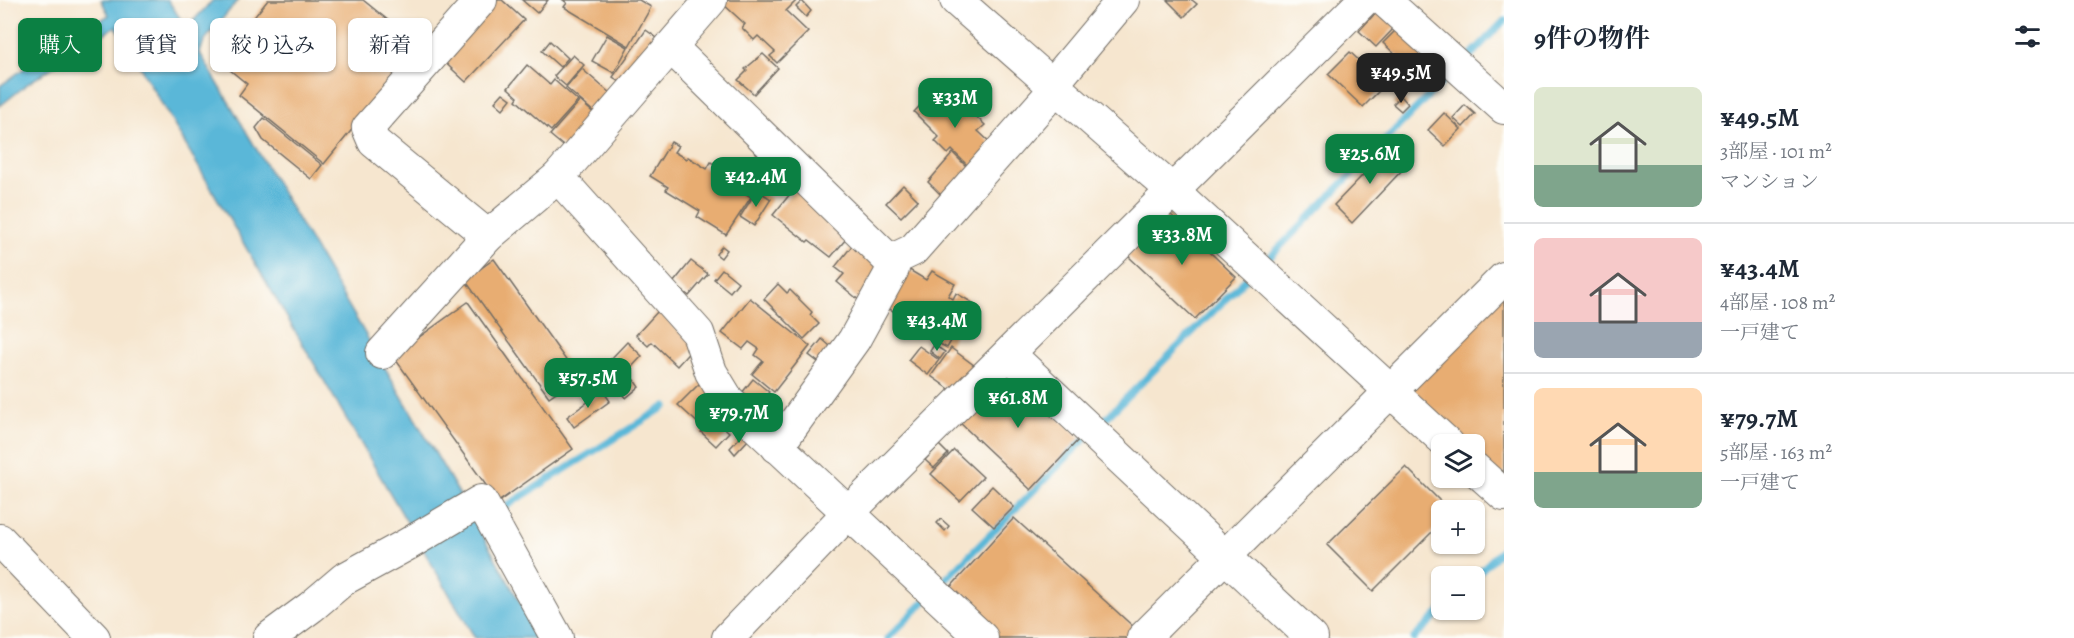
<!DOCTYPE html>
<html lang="ja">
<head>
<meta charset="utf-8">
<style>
	body { margin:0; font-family:Alegreya,"Noto Serif JP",serif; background:#f6f6f7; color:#1f2937; height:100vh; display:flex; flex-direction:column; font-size:22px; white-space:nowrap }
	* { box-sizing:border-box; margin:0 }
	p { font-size:20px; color:#747a83 }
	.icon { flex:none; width:33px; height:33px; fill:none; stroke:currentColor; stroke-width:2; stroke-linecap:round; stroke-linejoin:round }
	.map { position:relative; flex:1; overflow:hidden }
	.drawer { display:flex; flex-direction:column; background:#fff; width:570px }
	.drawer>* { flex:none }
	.hud { position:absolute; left:18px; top:18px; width:570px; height:54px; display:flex; gap:12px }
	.fabs { position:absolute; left:1431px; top:434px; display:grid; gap:12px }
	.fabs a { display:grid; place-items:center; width:54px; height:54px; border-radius:9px; background:#fff; box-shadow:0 2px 4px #0004; font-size:30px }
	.price { position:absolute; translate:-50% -51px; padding:0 14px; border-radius:12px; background:#0b8043; color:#fff; font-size:20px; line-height:39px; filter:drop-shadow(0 2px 3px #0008) }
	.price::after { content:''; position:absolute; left:50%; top:36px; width:18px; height:14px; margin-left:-9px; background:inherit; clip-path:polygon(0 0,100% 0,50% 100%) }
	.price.selected { background:#222; color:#fff }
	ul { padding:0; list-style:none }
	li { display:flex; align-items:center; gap:18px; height:150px; padding:0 30px }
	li+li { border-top:2px solid #e0e1e3 }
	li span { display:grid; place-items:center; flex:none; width:168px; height:120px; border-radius:9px; color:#555 }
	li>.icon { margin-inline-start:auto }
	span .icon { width:72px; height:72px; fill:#fffc; stroke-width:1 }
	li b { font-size:26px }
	h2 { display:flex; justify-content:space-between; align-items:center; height:72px; padding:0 30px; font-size:26px }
	.chip { padding:0 21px; border-radius:9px; background:#fff; box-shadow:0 2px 4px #0004; font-size:21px; line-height:54px }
	.chip.selected { background:#0b8043; color:#fff }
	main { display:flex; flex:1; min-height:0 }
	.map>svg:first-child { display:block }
	.water { fill:#5ab7d8; stroke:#427182; stroke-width:1.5 }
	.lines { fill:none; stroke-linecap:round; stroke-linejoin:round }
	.stream { stroke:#5ab7d8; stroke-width:7 }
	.building { fill:#e8ad72 }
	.minor-casing { stroke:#726c64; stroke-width:34 }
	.minor { stroke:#fff; stroke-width:32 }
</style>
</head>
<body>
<main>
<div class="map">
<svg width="1504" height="638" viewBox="0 0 1504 638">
	<rect width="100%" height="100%" fill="#fdfcf7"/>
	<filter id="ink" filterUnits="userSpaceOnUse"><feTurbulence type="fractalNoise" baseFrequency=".0167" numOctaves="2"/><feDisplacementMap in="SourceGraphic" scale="12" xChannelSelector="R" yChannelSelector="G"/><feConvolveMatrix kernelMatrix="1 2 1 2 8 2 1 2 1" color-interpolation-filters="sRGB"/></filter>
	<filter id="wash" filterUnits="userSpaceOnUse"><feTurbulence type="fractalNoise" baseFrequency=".008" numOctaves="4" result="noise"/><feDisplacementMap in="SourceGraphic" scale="24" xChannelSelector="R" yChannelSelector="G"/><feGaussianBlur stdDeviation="1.35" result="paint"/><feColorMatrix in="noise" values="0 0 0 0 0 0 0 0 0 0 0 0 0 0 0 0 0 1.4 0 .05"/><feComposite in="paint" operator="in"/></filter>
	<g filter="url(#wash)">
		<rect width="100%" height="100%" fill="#f6e6cf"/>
		<!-- water -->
		<polygon class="water" points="101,0 168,0 185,26 190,24 213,0 238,0 204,41 200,53 464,502 540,638 475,638 116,26 30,82 0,106 0,86 26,67 109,15"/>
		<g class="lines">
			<!-- stream -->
			<g class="stream">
				<polyline points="1470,56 1504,21"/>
				<polyline points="1265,262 1452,72"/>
				<polyline points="1099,425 1246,279"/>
				<polyline points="500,510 666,406"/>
				<polyline points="1474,577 1504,548"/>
				<polyline points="939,586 1085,439"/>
				<polyline points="888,638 926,600"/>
				<polyline points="1414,638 1443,609"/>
			</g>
		</g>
		<g id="blocks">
			<!-- building -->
			<g class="building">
				<polygon points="268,0 363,0 420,46 324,164 239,95 247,84 219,61"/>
				<polygon points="493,0 502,0 524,20 466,82 439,57"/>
				<polygon points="522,0 548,0 537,13"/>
				<polygon points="563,0 639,0 651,7 629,46 564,7 567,3"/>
				<polygon points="725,0 797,0 786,11 808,32 777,63 770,56 775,52 758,36 754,40 742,28 745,24 722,3"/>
				<polygon points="1167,0 1192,0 1197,4 1184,17"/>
				<polygon points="802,1 811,11 806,17 796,7"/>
				<polygon points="1380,8 1397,25 1376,47 1359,31"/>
				<polygon points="1400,26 1438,62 1425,76 1416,68 1413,71 1383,43"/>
				<polygon points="646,30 657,38 624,85 613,77"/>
				<polygon points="607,35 628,47 614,73 592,61"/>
				<polygon points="550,41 568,58 560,67 542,51"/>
				<polygon points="1350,52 1385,85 1363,107 1328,74"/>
				<polygon points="763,54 778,68 754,94 738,80 747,71 745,69"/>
				<polygon points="573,55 584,65 566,86 554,76"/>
				<polygon points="527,65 550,85 554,80 578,101 551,131 516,100 518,97 508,88"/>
				<polygon points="582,69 611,94 595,113 566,88"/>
				<polygon points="936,89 961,114 967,108 985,125 978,131 994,146 971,169 952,150 948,154 935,141 939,137 914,112"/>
				<polygon points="503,93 511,99 503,109 495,102"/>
				<polygon points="1401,96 1408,104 1401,111 1393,104"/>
				<polygon points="580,101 597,116 568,150 550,135"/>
				<polygon points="1465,105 1475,114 1463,127 1453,118"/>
				<polygon points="1444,113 1461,129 1445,146 1428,130"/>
				<polygon points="264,118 322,165 311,179 263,140 256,128"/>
				<polygon points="671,142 678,146 674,152 686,159 688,157 707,169 711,162 735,177 730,184 751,197 726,235 697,217 700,211 666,190 668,187 650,176"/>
				<polygon points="1389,148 1407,165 1352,223 1334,205"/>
				<polygon points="953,153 970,170 946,200 928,182"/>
				<polygon points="738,178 746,183 742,189 734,184"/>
				<polygon points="903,185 918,200 901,217 886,203"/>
				<polygon points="795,188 851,233 831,257 809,240 807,242 773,215"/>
				<polygon points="757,190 771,199 754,226 740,217"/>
				<polygon points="1169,213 1236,277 1195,319 1128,256"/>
				<polygon points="855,242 887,268 860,301 837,282 844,274 835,267"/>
				<polygon points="722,246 727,250 721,258 716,254"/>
				<polygon points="494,259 578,377 549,397 465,280"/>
				<polygon points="691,261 708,274 689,296 673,283"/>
				<polygon points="901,265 926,280 932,271 955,284 948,296 953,299 956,293 973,303 947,348 906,325 909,320 879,303"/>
				<polygon points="722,269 738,282 730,292 714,279"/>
				<polygon points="778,284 787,293 790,290 812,312 810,315 819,324 804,339 764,299"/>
				<polygon points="1504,288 1504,483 1474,454 1474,444 1464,444 1406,387"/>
				<polygon points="750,298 810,346 774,392 752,374 763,361 755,355 759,349 749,342 743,349 722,333"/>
				<polygon points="468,302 573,449 498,502 393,356"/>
				<polygon points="658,311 695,346 677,366 652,342 648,346 636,335"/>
				<polygon points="822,339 838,353 826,368 809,355"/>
				<polygon points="627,342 642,356 628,371 630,373 625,380 607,363"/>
				<polygon points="934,345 945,352 940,359 930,351"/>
				<polygon points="919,346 939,360 928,375 908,360"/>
				<polygon points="951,348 975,366 955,393 931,376"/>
				<polygon points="1006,368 1080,438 1031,490 957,420"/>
				<polygon points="753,379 769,392 754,411 738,398"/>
				<polygon points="634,380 639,387 626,398 621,391"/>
				<polygon points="702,381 724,402 701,426 678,405"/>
				<polygon points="603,391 610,401 574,427 567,417"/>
				<polygon points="714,418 729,432 716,446 701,432"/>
				<polygon points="742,435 748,440 735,454 730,448"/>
				<polygon points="939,445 948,454 934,468 925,460"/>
				<polygon points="954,450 983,477 960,501 931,474"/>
				<polygon points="1406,467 1449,510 1442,510 1442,522 1373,591 1327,545"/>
				<polygon points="992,486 1014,507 994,527 972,507"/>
				<polygon points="1014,518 1137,630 1130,638 994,638 945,593"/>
				<polygon points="941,519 949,526 945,531 937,523"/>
			</g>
		</g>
	</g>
	<g filter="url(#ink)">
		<use href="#blocks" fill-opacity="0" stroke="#726c64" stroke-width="1.5"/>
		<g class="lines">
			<defs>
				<g id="minor">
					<polyline points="481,0 368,128 374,142 488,236"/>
					<polyline points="711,0 558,177 698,333 711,372 728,400 982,638"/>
					<polyline points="956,0 1173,191 1448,444"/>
					<polyline points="1384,0 1504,108"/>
					<polyline points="671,47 890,261 913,250 1056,88"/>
					<polyline points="1052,85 1123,0"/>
					<polyline points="382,353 488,236 558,177"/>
					<polyline points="1009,354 1312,638"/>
					<polyline points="777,447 854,340 893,269 890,261"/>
					<polyline points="1474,468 1504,495"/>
					<polyline points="0,540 94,638"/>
					<polyline points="269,638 311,607 344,579 408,544 481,501 557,638"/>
					<polyline points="728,638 848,513 1364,0"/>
					<polyline points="1143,638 1504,278"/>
				</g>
			</defs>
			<!-- minor casing -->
			<use href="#minor" class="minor-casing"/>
			<!-- minor -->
			<use href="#minor" class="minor"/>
		</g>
	</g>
</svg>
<div class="fabs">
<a><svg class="icon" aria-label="layers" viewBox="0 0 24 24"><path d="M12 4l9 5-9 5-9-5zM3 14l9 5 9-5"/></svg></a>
<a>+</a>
<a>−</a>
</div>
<b class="price selected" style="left:1401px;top:104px">¥49.5M</b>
<b class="price" style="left:955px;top:129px">¥33M</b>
<b class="price" style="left:1370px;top:185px">¥25.6M</b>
<b class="price" style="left:756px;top:208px">¥42.4M</b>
<b class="price" style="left:1182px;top:266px">¥33.8M</b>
<b class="price" style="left:937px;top:352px">¥43.4M</b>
<b class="price" style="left:588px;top:409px">¥57.5M</b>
<b class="price" style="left:1018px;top:429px">¥61.8M</b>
<b class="price" style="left:739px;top:444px">¥79.7M</b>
<div class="hud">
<a class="chip selected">購入</a>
<a class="chip">賃貸</a>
<a class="chip">絞り込み</a>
<a class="chip">新着</a>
</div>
</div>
<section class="drawer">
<h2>9件の物件<svg class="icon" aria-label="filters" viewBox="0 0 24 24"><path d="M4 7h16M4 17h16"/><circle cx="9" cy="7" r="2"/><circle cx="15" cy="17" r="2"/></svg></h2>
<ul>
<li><span style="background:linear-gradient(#dfe7d0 65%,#7fa58c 0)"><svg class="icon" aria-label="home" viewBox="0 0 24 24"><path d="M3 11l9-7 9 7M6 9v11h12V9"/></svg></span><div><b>¥49.5M</b><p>3部屋 · 101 m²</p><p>マンション</p></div></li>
<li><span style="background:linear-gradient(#f6c9c9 70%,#9aa5b1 0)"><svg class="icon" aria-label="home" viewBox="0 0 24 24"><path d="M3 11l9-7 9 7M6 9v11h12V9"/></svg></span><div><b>¥43.4M</b><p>4部屋 · 108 m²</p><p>一戸建て</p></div></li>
<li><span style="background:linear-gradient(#ffd9b3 70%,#7fa58c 0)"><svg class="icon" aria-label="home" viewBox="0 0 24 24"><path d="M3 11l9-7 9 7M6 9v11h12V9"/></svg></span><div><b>¥79.7M</b><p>5部屋 · 163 m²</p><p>一戸建て</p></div></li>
</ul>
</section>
</main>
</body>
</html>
